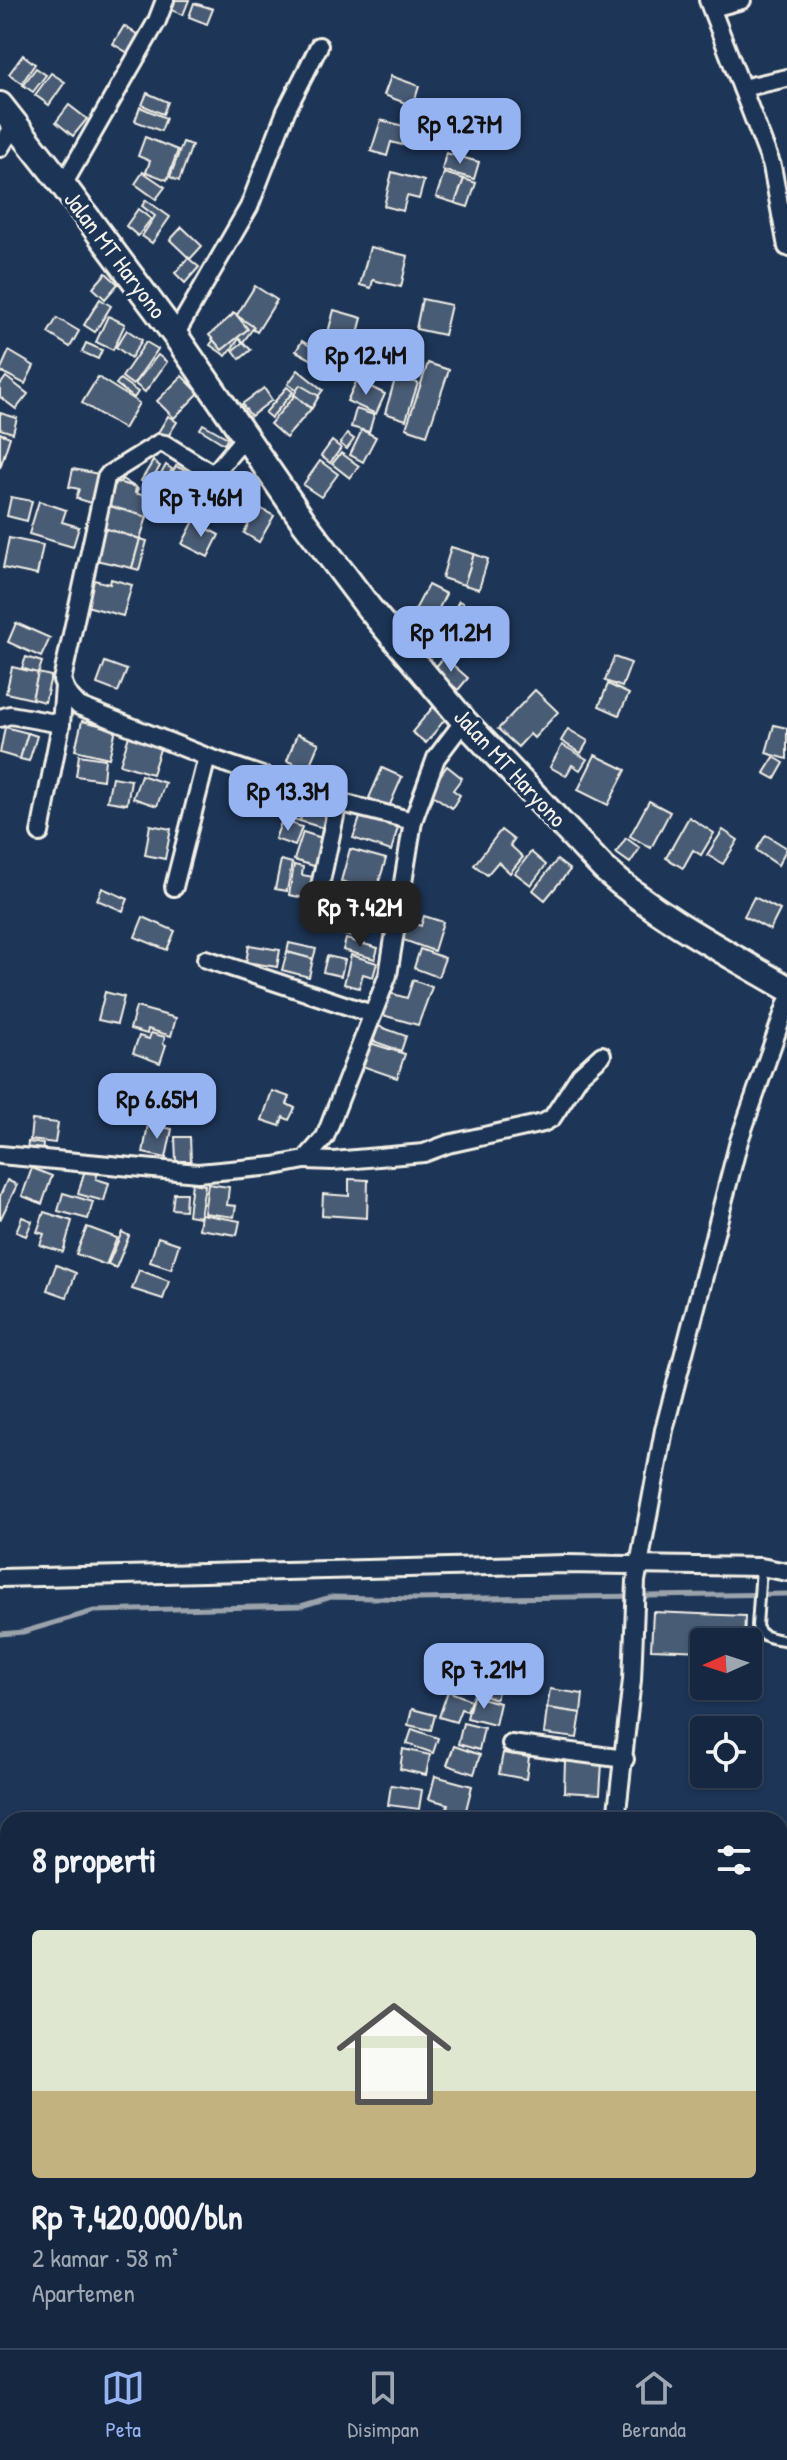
<!DOCTYPE html>
<html lang="id">
<head>
<meta charset="utf-8">
<style>
	body { margin:0; font-family:"Patrick Hand",sans-serif; background:#1f3048; color:#f1f3f6; height:100vh; display:flex; flex-direction:column; font-size:30px; white-space:nowrap }
	* { box-sizing:border-box; margin:0 }
	p { font-size:26px; color:#9ea6b1 }
	.icon { flex:none; width:44px; height:44px; fill:none; stroke:currentColor; stroke-width:2; stroke-linecap:round; stroke-linejoin:round }
	.map { position:relative; flex:1; overflow:hidden }
	.details { position:absolute; left:0px; top:1812px; width:788px; height:536px; display:flex; flex-direction:column; background:#162841; border-radius:24px 24px 0 0; box-shadow:0 2px 6px #0004,0 0 0 2px #35445a }
	.details>* { flex:none }
	.needle { width:52px; rotate:267deg }
	.tools { position:absolute; left:690px; top:1628px; display:grid; gap:16px }
	.tools a { display:grid; place-items:center; width:72px; height:72px; border-radius:8px; background:#162841; box-shadow:0 2px 6px #0004,0 0 0 2px #35445a; font-size:40px }
	.price { position:absolute; translate:-50% -68px; padding:0 18px; border-radius:16px; background:#95b2f1; color:#111; font-size:26px; line-height:52px; filter:drop-shadow(0 2px 4px #0008) }
	.price::after { content:''; position:absolute; left:50%; top:48px; width:24px; height:18px; margin-left:-12px; background:inherit; clip-path:polygon(0 0,100% 0,50% 100%) }
	.price.active { background:#222; color:#fff }
	ul { padding:0; list-style:none }
	li { display:grid; align-content:center; gap:16px; height:424px; padding:0 32px }
	li span { display:grid; place-items:center; height:248px; border-radius:8px; color:#555 }
	li>.icon { margin-inline-start:auto }
	span .icon { width:144px; height:144px; fill:#fffc; stroke-width:1 }
	li b { font-size:34px }
	h2 { display:flex; justify-content:space-between; align-items:center; height:96px; padding:0 32px; font-size:34px }
	.dock { display:flex; justify-content:space-around; align-items:center; height:112px; border-top:2px solid #35445a; background:#162841; font-size:22px; color:#9ea6b1 }
	.dock a { display:grid; justify-items:center; gap:4px }
	.dock .active { color:#95b2f1 }
	.map>svg:first-child { display:block }
	.lines { fill:none; stroke-linecap:round; stroke-linejoin:round }
	.stream { stroke:#9aa2ab; stroke-width:5 }
	.building { fill:#485b74; stroke:#f4f1e8; stroke-width:2 }
	.service-casing { stroke:#f4f1e8; stroke-width:14 }
	.minor-casing { stroke:#f4f1e8; stroke-width:22 }
	.tertiary-casing { stroke:#f4f1e8; stroke-width:26 }
	.secondary-casing { stroke:#f4f1e8; stroke-width:30 }
	.service { stroke:#1d3557; stroke-width:8 }
	.minor { stroke:#1d3557; stroke-width:16 }
	.tertiary { stroke:#1d3557; stroke-width:20 }
	.secondary { stroke:#1d3557; stroke-width:24 }
	.labels { text-anchor:middle; stroke-width:7; stroke-linejoin:round; paint-order:stroke }
	.street-label { font-size:24px; fill:#f4f1e8; stroke:#1d3557 }
</style>
</head>
<body>
<div class="map">
<svg width="787" height="2348" viewBox="0 0 787 2348">
	<rect width="100%" height="100%" fill="#1d3557"/>
	<filter id="ink" filterUnits="userSpaceOnUse"><feTurbulence type="fractalNoise" baseFrequency=".0125" numOctaves="2"/><feDisplacementMap in="SourceGraphic" scale="16" xChannelSelector="R" yChannelSelector="G"/><feConvolveMatrix kernelMatrix="1 2 1 2 8 2 1 2 1" color-interpolation-filters="sRGB"/></filter>
	<g filter="url(#ink)">
		<g class="lines">
			<!-- stream -->
			<polyline class="stream" points="0,1634 23,1632 94,1611 301,1606 331,1597 417,1599 787,1594"/>
		</g>
		<!-- building -->
		<g class="building">
			<polygon points="168,0 189,0 183,15 165,7"/>
			<polygon points="194,3 213,9 207,24 189,17"/>
			<polygon points="124,26 140,36 130,54 113,44"/>
			<polygon points="23,55 35,64 22,83 9,74"/>
			<polygon points="36,68 46,75 33,92 23,85"/>
			<polygon points="51,73 65,82 49,105 35,95"/>
			<polygon points="391,76 419,86 413,106 384,95"/>
			<polygon points="147,93 168,102 163,114 142,105"/>
			<polygon points="69,105 87,119 73,136 56,122"/>
			<polygon points="140,107 166,118 161,131 135,121"/>
			<polygon points="381,120 407,127 402,145 391,142 387,156 371,151"/>
			<polygon points="145,137 178,150 167,180 146,172 150,161 138,156"/>
			<polygon points="183,142 192,145 179,181 170,177"/>
			<polygon points="446,153 479,162 474,179 442,170"/>
			<polygon points="143,172 165,187 156,199 135,184"/>
			<polygon points="392,172 424,181 419,199 407,196 403,211 384,206"/>
			<polygon points="444,173 464,179 455,203 436,197"/>
			<polygon points="464,179 476,183 468,207 455,203"/>
			<polygon points="146,200 170,217 152,243 142,236 155,216 142,206"/>
			<polygon points="138,209 151,219 138,236 126,226"/>
			<polygon points="182,227 202,246 190,259 170,240"/>
			<polygon points="370,247 408,256 401,287 373,280 371,288 360,285"/>
			<polygon points="188,258 199,267 185,283 175,273"/>
			<polygon points="106,273 118,284 105,299 93,288"/>
			<polygon points="255,286 277,300 257,332 235,318"/>
			<polygon points="100,299 111,306 95,332 84,325"/>
			<polygon points="422,299 451,305 444,335 416,329"/>
			<polygon points="334,310 362,318 354,348 326,340"/>
			<polygon points="233,313 254,327 243,342 239,339 226,356 210,345"/>
			<polygon points="235,313 248,329 222,350 209,335"/>
			<polygon points="108,316 125,324 113,350 96,342"/>
			<polygon points="57,318 79,331 70,347 48,333"/>
			<polygon points="127,330 142,340 131,358 116,347"/>
			<polygon points="302,341 321,353 316,362 296,351"/>
			<polygon points="146,342 158,349 133,385 122,377"/>
			<polygon points="243,342 251,350 240,359 233,350"/>
			<polygon points="86,343 102,350 98,359 82,352"/>
			<polygon points="316,348 325,351 322,362 312,359"/>
			<polygon points="9,351 34,366 25,384 0,371"/>
			<polygon points="158,355 167,362 145,392 135,384"/>
			<polygon points="428,363 449,370 427,435 406,428"/>
			<polygon points="298,370 323,390 313,403 288,384"/>
			<polygon points="182,376 199,393 174,418 157,401"/>
			<polygon points="396,376 418,383 406,420 385,413"/>
			<polygon points="6,377 28,394 16,409 0,397 0,385"/>
			<polygon points="98,377 139,403 124,429 82,403"/>
			<polygon points="120,379 138,392 134,398 116,384"/>
			<polygon points="357,380 385,394 376,414 347,401"/>
			<polygon points="300,385 319,396 312,408 293,396"/>
			<polygon points="287,387 293,392 271,418 265,413"/>
			<polygon points="264,388 272,400 251,416 242,404"/>
			<polygon points="295,395 311,409 286,438 270,424"/>
			<polygon points="356,409 374,415 369,432 351,427"/>
			<polygon points="0,413 17,418 13,433 0,429"/>
			<polygon points="168,416 177,422 165,441 156,436"/>
			<polygon points="203,424 228,438 224,444 200,429"/>
			<polygon points="362,430 376,437 363,462 350,455"/>
			<polygon points="0,433 10,437 0,468"/>
			<polygon points="347,434 354,439 347,449 340,444"/>
			<polygon points="332,441 341,448 330,463 321,456"/>
			<polygon points="341,453 359,466 350,478 332,464"/>
			<polygon points="153,461 160,466 149,486 141,481"/>
			<polygon points="320,461 338,474 321,497 303,485"/>
			<polygon points="166,465 172,469 164,485 157,481"/>
			<polygon points="176,466 189,473 177,495 164,487"/>
			<polygon points="73,469 99,474 90,503 76,498 79,489 69,487"/>
			<polygon points="122,479 138,489 123,513 107,502"/>
			<polygon points="112,481 136,487 135,493 152,498 147,517 106,505"/>
			<polygon points="235,489 247,496 237,511 225,504"/>
			<polygon points="11,497 32,501 27,521 7,516"/>
			<polygon points="248,499 257,504 246,522 238,517"/>
			<polygon points="39,501 66,510 62,522 79,527 73,547 29,534"/>
			<polygon points="106,505 147,517 140,539 100,527"/>
			<polygon points="258,507 274,516 259,542 244,533"/>
			<polygon points="195,519 207,525 206,528 219,535 208,557 182,544"/>
			<polygon points="100,527 140,539 132,568 91,559"/>
			<polygon points="9,538 43,545 37,575 3,568"/>
			<polygon points="140,539 147,541 139,570 132,568"/>
			<polygon points="451,547 474,554 464,585 442,578"/>
			<polygon points="474,554 488,559 479,589 464,585"/>
			<polygon points="90,579 110,584 111,579 132,585 123,616 83,605"/>
			<polygon points="428,585 446,594 422,643 403,633"/>
			<polygon points="459,601 488,618 475,640 447,623"/>
			<polygon points="16,623 50,638 41,657 8,642"/>
			<polygon points="446,628 466,639 454,660 434,649"/>
			<polygon points="26,657 42,662 38,674 22,668"/>
			<polygon points="444,657 468,678 458,690 434,669"/>
			<polygon points="614,657 631,663 622,687 605,681"/>
			<polygon points="105,662 127,670 118,692 97,684"/>
			<polygon points="12,667 38,673 32,699 6,693"/>
			<polygon points="38,673 51,676 45,702 32,699"/>
			<polygon points="608,684 629,694 619,715 599,706"/>
			<polygon points="535,690 558,712 534,738 530,734 518,747 498,729"/>
			<polygon points="433,707 446,718 426,743 412,732"/>
			<polygon points="82,721 116,729 109,758 75,750"/>
			<polygon points="774,725 787,728 787,759 766,753"/>
			<polygon points="5,727 28,733 20,759 0,753"/>
			<polygon points="568,729 588,741 581,753 561,741"/>
			<polygon points="28,733 37,736 29,761 20,759"/>
			<polygon points="297,734 319,743 308,769 287,761"/>
			<polygon points="129,736 161,746 152,774 120,764"/>
			<polygon points="562,745 587,759 580,770 572,765 566,776 550,767"/>
			<polygon points="79,755 105,759 103,780 76,776"/>
			<polygon points="595,755 626,770 608,805 578,790"/>
			<polygon points="774,757 784,763 775,779 764,773"/>
			<polygon points="447,766 462,778 453,790 460,795 452,808 428,792"/>
			<polygon points="382,768 402,777 389,807 369,798"/>
			<polygon points="141,775 165,783 157,806 133,798"/>
			<polygon points="112,777 131,780 127,804 107,801"/>
			<polygon points="288,791 307,797 300,821 281,816"/>
			<polygon points="307,797 330,804 323,828 300,821"/>
			<polygon points="649,801 670,812 651,848 630,836"/>
			<polygon points="362,812 399,824 391,851 353,838"/>
			<polygon points="689,817 714,833 701,855 693,850 683,868 666,858"/>
			<polygon points="282,820 302,827 295,846 275,839"/>
			<polygon points="150,825 171,829 165,859 145,855"/>
			<polygon points="501,830 514,840 510,845 523,857 510,873 498,862 487,875 474,865"/>
			<polygon points="723,830 738,840 723,864 707,855"/>
			<polygon points="303,832 325,839 317,867 294,860"/>
			<polygon points="766,835 787,848 778,865 756,850"/>
			<polygon points="626,838 640,848 630,863 616,853"/>
			<polygon points="350,849 386,859 376,891 341,881"/>
			<polygon points="531,852 546,865 531,885 515,873"/>
			<polygon points="281,860 292,863 287,891 275,889"/>
			<polygon points="557,860 570,870 545,900 533,890"/>
			<polygon points="294,865 303,867 302,875 319,878 314,900 289,895"/>
			<polygon points="102,888 128,899 123,911 97,900"/>
			<polygon points="754,897 780,910 770,930 744,916"/>
			<polygon points="339,908 368,915 362,939 333,932"/>
			<polygon points="424,916 443,922 434,951 398,938 404,920 421,926"/>
			<polygon points="143,917 175,931 167,950 135,937"/>
			<polygon points="346,939 378,948 375,959 343,950"/>
			<polygon points="289,943 316,949 313,959 287,952"/>
			<polygon points="249,945 280,950 277,967 246,962"/>
			<polygon points="420,949 445,958 438,977 414,968"/>
			<polygon points="287,952 313,959 309,977 282,970"/>
			<polygon points="351,955 377,963 373,977 363,974 359,988 344,984"/>
			<polygon points="327,956 345,960 341,976 323,972"/>
			<polygon points="413,980 432,987 418,1025 379,1014 386,992 407,998"/>
			<polygon points="105,992 124,997 117,1024 98,1020"/>
			<polygon points="136,1007 176,1018 171,1036 148,1029 147,1034 130,1029"/>
			<polygon points="378,1026 406,1036 401,1051 373,1041"/>
			<polygon points="151,1033 165,1037 163,1044 166,1045 160,1063 133,1053 139,1036 149,1039"/>
			<polygon points="370,1043 405,1054 397,1078 362,1066"/>
			<polygon points="272,1091 290,1097 287,1104 295,1108 289,1120 283,1117 280,1126 262,1120"/>
			<polygon points="106,1094 119,1097 120,1094 134,1098 128,1119 101,1112"/>
			<polygon points="32,1120 58,1123 55,1143 30,1140"/>
			<polygon points="148,1124 172,1129 166,1158 143,1153"/>
			<polygon points="175,1137 190,1137 191,1161 176,1161"/>
			<polygon points="28,1142 43,1144 42,1154 27,1151"/>
			<polygon points="86,1166 99,1169 96,1179 109,1183 104,1201 78,1194"/>
			<polygon points="32,1168 52,1176 42,1204 22,1196"/>
			<polygon points="349,1179 368,1180 367,1218 322,1215 323,1194 349,1196"/>
			<polygon points="7,1180 17,1185 0,1220 0,1196"/>
			<polygon points="192,1183 205,1185 200,1217 188,1215"/>
			<polygon points="208,1184 229,1187 227,1205 236,1206 234,1217 204,1213"/>
			<polygon points="63,1193 93,1202 88,1219 58,1211"/>
			<polygon points="174,1193 186,1193 185,1210 172,1209"/>
			<polygon points="44,1212 72,1221 63,1252 40,1245 44,1234 37,1232"/>
			<polygon points="201,1214 240,1221 237,1235 199,1229"/>
			<polygon points="22,1217 32,1221 26,1236 16,1232"/>
			<polygon points="87,1227 117,1238 106,1265 76,1254"/>
			<polygon points="122,1232 129,1236 116,1268 108,1264"/>
			<polygon points="158,1237 179,1244 171,1269 150,1262"/>
			<polygon points="56,1265 76,1273 67,1297 47,1290"/>
			<polygon points="139,1270 169,1281 163,1299 132,1289"/>
			<polygon points="653,1612 745,1616 744,1642 704,1642 704,1651 651,1649"/>
			<polygon points="482,1677 501,1682 496,1699 477,1693"/>
			<polygon points="550,1689 583,1694 581,1713 547,1708"/>
			<polygon points="448,1691 471,1700 467,1711 461,1709 456,1722 439,1717"/>
			<polygon points="473,1696 500,1703 495,1725 467,1718"/>
			<polygon points="547,1708 581,1713 577,1738 544,1734"/>
			<polygon points="412,1709 435,1715 431,1730 408,1725"/>
			<polygon points="463,1723 484,1728 479,1750 458,1744"/>
			<polygon points="412,1729 438,1738 433,1753 407,1744"/>
			<polygon points="454,1746 480,1755 474,1774 447,1765"/>
			<polygon points="403,1749 430,1755 426,1775 400,1769"/>
			<polygon points="503,1753 529,1757 526,1779 499,1774"/>
			<polygon points="565,1761 602,1763 600,1794 564,1792"/>
			<polygon points="435,1776 472,1786 464,1818 446,1814 448,1804 429,1799"/>
			<polygon points="391,1785 422,1790 419,1809 388,1805"/>
			<polygon points="318,1812 361,1816 361,1820 318,1820"/>
			<polygon points="373,1812 400,1818 400,1820 372,1820"/>
			<polygon points="786,2016 787,2016 787,2050 780,2048"/>
			<polygon points="780,2207 787,2208 787,2227 780,2226"/>
			<polygon points="0,2293 8,2296 8,2332 0,2330"/>
			<polygon points="425,2340 459,2340 456,2348 440,2348 424,2343"/>
		</g>
		<g class="lines">
			<defs>
				<path id="service" d="M761,1568L757,1626C761,1639 775,1638 787,1641"/>
				<g id="minor">
					<polyline points="708,0 772,166 787,247"/>
					<polyline points="712,8 742,0"/>
					<polyline points="742,88 787,78"/>
					<polyline points="0,148 15,124"/>
					<polyline points="63,185 157,21 165,0"/>
					<polyline points="175,335 249,207 286,111 319,46"/>
					<polyline points="245,437 218,469 211,473 165,444 159,443 109,474 106,478 62,680 67,693 79,706 207,757 338,802 413,821"/>
					<polyline points="0,718 10,715 61,724"/>
					<polyline points="338,802 320,886 321,895 325,902 396,920"/>
					<polyline points="40,833 61,724 64,686"/>
					<polyline points="174,887 207,757"/>
					<polyline points="206,959 372,1014"/>
					<polyline points="0,1155 198,1173 274,1166 305,1160 325,1137 388,975 413,821 436,758 464,721"/>
					<polyline points="305,1160 333,1161 424,1153 448,1144 543,1123 552,1118 580,1075 602,1055"/>
					<polyline points="0,1578 565,1564 761,1567 787,1572"/>
					<polyline points="511,1744 625,1759"/>
					<polyline points="616,1820 632,1680 636,1581 664,1430 739,1141 787,1003"/>
					<polyline points="780,1854 787,1855"/>
					<polyline points="780,2133 787,2134"/>
					<polyline points="780,2287 787,2267"/>
					<polyline points="780,2328 787,2330"/>
					<polyline points="486,2348 488,2340"/>
				</g>
				<polyline id="tertiary" points="200,2348 231,2343 271,2348"/>
				<path id="secondary" d="M0,105L63,185L175,335L304,522L369,608L464,721L604,869C659,918 724,951 787,988"/>
			</defs>
			<!-- service casing -->
			<use href="#service" class="service-casing"/>
			<!-- minor casing -->
			<use href="#minor" class="minor-casing"/>
			<!-- tertiary casing -->
			<use href="#tertiary" class="tertiary-casing"/>
			<!-- secondary casing -->
			<use href="#secondary" class="secondary-casing"/>
			<!-- service -->
			<use href="#service" class="service"/>
			<!-- minor -->
			<use href="#minor" class="minor"/>
			<!-- tertiary -->
			<use href="#tertiary" class="tertiary"/>
			<!-- secondary -->
			<use href="#secondary" class="secondary"/>
		</g>
	</g>
	<g class="labels">
		<!-- street labels -->
		<g class="street-label">
			<text transform="translate(115 255) rotate(53)" y="8">Jalan MT Haryono</text>
			<text transform="translate(510 768) rotate(47)" y="8">Jalan MT Haryono</text>
		</g>
	</g>
</svg>
<div class="tools">
<a><svg class="needle" viewBox="-14 -14 28 28"><path d="M0-13l5 13h-10z" fill="#e53935"/><path d="M0 13l5-13h-10z" fill="#9ea6b1"/></svg></a>
<a><svg class="icon" aria-label="locate" viewBox="0 0 24 24"><circle cx="12" cy="12" r="6"/><path d="M12 2v4M12 18v4M2 12h4M18 12h4"/></svg></a>
</div>
<b class="price" style="left:460px;top:166px">Rp 9.27M</b>
<b class="price" style="left:366px;top:397px">Rp 12.4M</b>
<b class="price" style="left:201px;top:539px">Rp 7.46M</b>
<b class="price" style="left:451px;top:674px">Rp 11.2M</b>
<b class="price" style="left:288px;top:833px">Rp 13.3M</b>
<b class="price active" style="left:360px;top:949px">Rp 7.42M</b>
<b class="price" style="left:157px;top:1141px">Rp 6.65M</b>
<b class="price" style="left:484px;top:1711px">Rp 7.21M</b>
<section class="details">
<h2>8 properti<svg class="icon" aria-label="filters" viewBox="0 0 24 24"><path d="M4 7h16M4 17h16"/><circle cx="9" cy="7" r="2"/><circle cx="15" cy="17" r="2"/></svg></h2>
<ul>
<li><span style="background:linear-gradient(#dfe7d0 65%,#c2b280 0)"><svg class="icon" aria-label="home" viewBox="0 0 24 24"><path d="M3 11l9-7 9 7M6 9v11h12V9"/></svg></span><div><b>Rp 7,420,000/bln</b><p>2 kamar · 58 m²</p><p>Apartemen</p></div></li>
</ul>
</section>
</div>
<nav class="dock">
<a class="active"><svg class="icon" aria-label="map" viewBox="0 0 24 24"><path d="M3 6l6-2 6 2 6-2v14l-6 2-6-2-6 2zM9 4v14M15 6v14"/></svg>Peta</a>
<a><svg class="icon" aria-label="saved" viewBox="0 0 24 24"><path d="M7 4h10v16l-5-4-5 4z"/></svg>Disimpan</a>
<a><svg class="icon" aria-label="home" viewBox="0 0 24 24"><path d="M3 11l9-7 9 7M6 9v11h12V9"/></svg>Beranda</a>
</nav>
</body>
</html>
